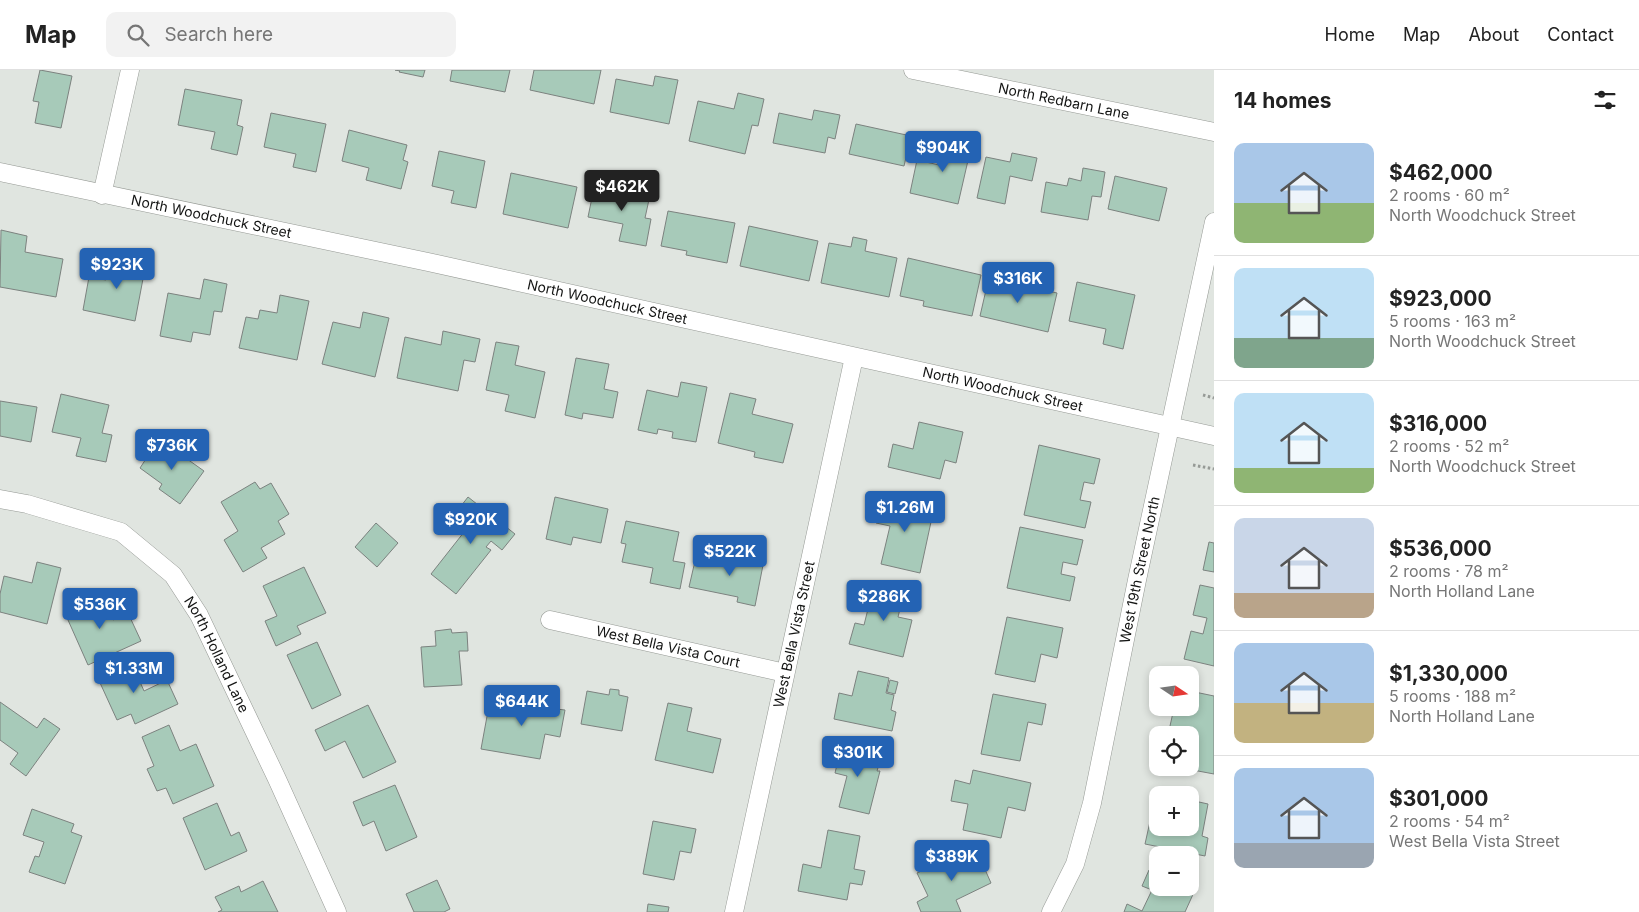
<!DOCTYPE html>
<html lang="en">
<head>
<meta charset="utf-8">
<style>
	body { margin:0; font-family:Inter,sans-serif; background:#f2f2f2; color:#222; height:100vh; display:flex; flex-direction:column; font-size:19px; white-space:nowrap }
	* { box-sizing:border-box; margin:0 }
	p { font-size:16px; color:#767676 }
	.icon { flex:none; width:28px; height:28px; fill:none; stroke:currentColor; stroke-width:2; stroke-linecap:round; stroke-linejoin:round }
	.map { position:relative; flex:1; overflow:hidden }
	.panel { display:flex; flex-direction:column; background:#fff; width:425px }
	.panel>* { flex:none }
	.needle { width:32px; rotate:103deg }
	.controls { position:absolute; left:1149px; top:596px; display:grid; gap:10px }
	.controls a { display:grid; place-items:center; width:50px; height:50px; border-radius:10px; background:#fff; box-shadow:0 2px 8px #0003; font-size:25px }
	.price { position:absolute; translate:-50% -42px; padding:0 11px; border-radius:5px; background:#2463b4; color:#fff; font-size:16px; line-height:32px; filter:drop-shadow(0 1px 2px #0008) }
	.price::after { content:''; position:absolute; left:50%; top:30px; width:15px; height:11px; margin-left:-8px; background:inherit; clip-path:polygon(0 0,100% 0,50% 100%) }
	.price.selected { background:#222; color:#fff }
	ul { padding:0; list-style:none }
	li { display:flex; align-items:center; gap:15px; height:125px; padding:0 20px }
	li+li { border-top:1px solid #e0e0e0 }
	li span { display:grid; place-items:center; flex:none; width:140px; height:100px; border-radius:10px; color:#555 }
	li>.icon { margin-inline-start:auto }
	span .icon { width:60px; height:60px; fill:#fffc; stroke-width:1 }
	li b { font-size:21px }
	h2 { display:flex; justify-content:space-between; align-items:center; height:60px; padding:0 20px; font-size:21px }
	header { display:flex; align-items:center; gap:30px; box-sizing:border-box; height:70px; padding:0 25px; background:#fff; border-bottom:1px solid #e0e0e0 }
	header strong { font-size:24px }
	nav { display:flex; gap:28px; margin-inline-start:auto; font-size:18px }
	.search { width:350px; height:45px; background:#f2f2f2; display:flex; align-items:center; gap:12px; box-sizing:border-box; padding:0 18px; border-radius:10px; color:#767676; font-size:19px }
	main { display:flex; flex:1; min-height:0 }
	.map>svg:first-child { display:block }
	.building { fill:#a7cab9; stroke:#7c827f }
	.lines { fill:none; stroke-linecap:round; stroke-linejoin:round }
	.minor-casing { stroke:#959994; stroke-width:19 }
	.path { stroke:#969a96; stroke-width:3; stroke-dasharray:2.5 2.5; stroke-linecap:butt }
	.minor { stroke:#fff; stroke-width:18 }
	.labels { text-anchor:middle; stroke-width:4; stroke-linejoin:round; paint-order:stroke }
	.street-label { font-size:14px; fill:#131413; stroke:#e0e5e0 }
</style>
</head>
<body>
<header>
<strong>Map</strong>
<div class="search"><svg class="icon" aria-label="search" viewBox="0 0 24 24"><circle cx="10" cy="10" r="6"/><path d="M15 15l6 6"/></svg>Search here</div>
<nav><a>Home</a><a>Map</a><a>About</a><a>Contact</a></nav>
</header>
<main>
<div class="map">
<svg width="1214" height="842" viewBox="0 0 1214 842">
	<rect width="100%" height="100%" fill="#e0e5e0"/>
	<!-- building -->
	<g class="building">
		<polygon points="40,0 72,6 61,58 35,53 39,32 33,31"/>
		<polygon points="395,0 425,0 423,7 399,2 400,1"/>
		<polygon points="452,0 510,0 505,22 450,11"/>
		<polygon points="534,0 601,0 594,34 530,20"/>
		<polygon points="655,6 678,10 669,54 610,42 616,9 653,16"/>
		<polygon points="185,19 242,30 237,55 243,57 237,85 211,79 215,62 178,55"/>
		<polygon points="738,23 764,29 758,56 752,55 745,84 689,71 698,31 734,39"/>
		<polygon points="814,40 840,45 835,69 828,67 825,83 773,73 779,43 812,50"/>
		<polygon points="271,43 326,54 316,102 293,97 296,84 264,77"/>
		<polygon points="856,54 911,66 904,96 849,84"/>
		<polygon points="349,60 407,75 403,90 408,92 401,119 366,110 369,98 342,91"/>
		<polygon points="946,67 972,73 958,134 910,123 917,90 939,95"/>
		<polygon points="439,81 485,91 476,138 451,133 454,121 432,116"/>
		<polygon points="1012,83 1037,88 1032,111 1010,106 1005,134 977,128 986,87 1010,92"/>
		<polygon points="1083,98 1105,102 1101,127 1092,126 1088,150 1041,142 1046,112 1067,116 1069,108 1081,111"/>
		<polygon points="511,103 577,117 568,158 503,144"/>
		<polygon points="1115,106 1167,118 1159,151 1108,139"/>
		<polygon points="595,113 650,125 645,148 651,149 646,176 619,171 623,154 588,147"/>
		<polygon points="668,141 735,153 727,193 686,185 687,181 661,176"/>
		<polygon points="749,156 818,171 809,211 740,196"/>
		<polygon points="1,160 27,166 25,182 63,189 56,227 0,217"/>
		<polygon points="853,167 867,170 865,181 897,188 889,227 821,213 829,173 851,177"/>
		<polygon points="114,186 146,193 135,251 83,240 89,207 106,210 109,198 112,199"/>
		<polygon points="908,188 981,205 972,246 923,236 924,231 900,226"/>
		<polygon points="989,207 1057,223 1048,262 980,246"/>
		<polygon points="204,209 227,214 222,242 214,241 210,265 193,262 191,272 160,266 168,223 200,229"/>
		<polygon points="1077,212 1135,225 1123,279 1103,274 1106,259 1069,251"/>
		<polygon points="280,225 309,231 297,290 239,278 246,247 258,249 260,240 277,243"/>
		<polygon points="363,242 389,248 375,307 322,294 333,252 360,258"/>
		<polygon points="443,261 480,269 475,292 464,290 458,321 397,308 405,267 441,275"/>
		<polygon points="496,272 519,276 515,295 545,302 535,348 505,341 509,325 486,320"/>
		<polygon points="576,288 609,294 604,319 618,322 613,348 583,343 582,349 565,345"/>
		<polygon points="681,312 707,317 696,372 672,368 673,362 658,359 657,364 638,360 647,320 678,327"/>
		<polygon points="730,323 756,329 752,344 793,354 783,393 754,387 755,382 718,373"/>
		<polygon points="61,324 109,335 102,363 112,365 106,392 76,386 81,368 52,362"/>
		<polygon points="0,331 37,337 31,372 0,366"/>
		<polygon points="919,352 963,362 956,393 945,390 940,409 888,397 893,374 913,379"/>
		<polygon points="159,369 204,401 180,434 159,419 162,414 140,398"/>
		<polygon points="1039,375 1100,389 1094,414 1084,412 1080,430 1091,432 1085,458 1024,445"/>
		<polygon points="255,412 260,419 271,413 289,444 278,451 285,464 261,478 267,488 243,502 224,470 238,461 221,432"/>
		<polygon points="468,427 515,464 502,480 491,471 486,477 491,480 456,524 431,504 468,457 454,445"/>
		<polygon points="555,427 608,439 601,473 573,467 571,475 546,469"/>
		<polygon points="882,427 934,438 920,503 881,494 890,456 876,453"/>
		<polygon points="626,451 679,462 673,491 685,493 680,519 650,513 653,498 622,492 626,474 621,473"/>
		<polygon points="376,453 398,473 377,497 355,477"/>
		<polygon points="1020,457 1083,470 1077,495 1063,492 1061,504 1075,507 1070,531 1007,518"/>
		<polygon points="1209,472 1214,473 1214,502 1203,500"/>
		<polygon points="723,482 764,490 755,536 737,532 738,527 689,517 695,491 720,496"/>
		<polygon points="37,492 61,498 47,554 0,542 0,524 4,506 32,513"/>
		<polygon points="304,497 326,543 297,556 301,564 276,576 265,551 277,546 263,516"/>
		<polygon points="875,511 905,518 898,547 912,550 903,587 849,574 855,553 864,555"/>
		<polygon points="1200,515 1214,518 1214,596 1184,589 1191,561 1203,564 1207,548 1193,545"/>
		<polygon points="101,524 113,550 128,543 141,571 88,595 64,541"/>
		<polygon points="1007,547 1063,558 1057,588 1041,584 1035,612 995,604"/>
		<polygon points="451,559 452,563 467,562 468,581 459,581 462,615 424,617 421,577 436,576 435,561"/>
		<polygon points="317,572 341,625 312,639 287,585"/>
		<polygon points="130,589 144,621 167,610 178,634 135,654 131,644 117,650 96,604"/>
		<polygon points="858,601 889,608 886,623 894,625 891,640 896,642 892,661 834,649 839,623 852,626"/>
		<polygon points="890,610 898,612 895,624 887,622"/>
		<polygon points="610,619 619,620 619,625 628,627 622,661 581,654 587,621 609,625"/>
		<polygon points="1190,621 1214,626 1214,704 1182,698 1190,698 1190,665 1168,665 1174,638 1190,638"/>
		<polygon points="993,624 1046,634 1042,655 1028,652 1020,691 981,684"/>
		<polygon points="530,625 558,630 556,639 565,640 560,667 545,664 540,689 481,679 490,630 515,634 513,645 526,647"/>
		<polygon points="0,632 37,658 44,648 60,659 26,706 10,694 18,683 0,670"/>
		<polygon points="668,633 692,638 687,661 721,669 713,703 655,690"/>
		<polygon points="368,635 396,692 363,708 345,671 325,681 315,660"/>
		<polygon points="169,655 180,681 196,674 214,716 173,734 166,718 157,721 147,699 154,696 142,667"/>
		<polygon points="842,674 882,684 877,701 880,701 869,744 839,737 847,706 835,703"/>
		<polygon points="973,700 1031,713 1025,741 1008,737 1001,768 963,760 968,734 951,731 955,710 970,714"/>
		<polygon points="395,715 417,767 386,781 374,751 363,756 353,732"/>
		<polygon points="1190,730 1208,734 1202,766 1208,768 1205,786 1145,774 1151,747 1158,748 1158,758 1190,758"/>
		<polygon points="217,733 231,766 239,762 247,781 205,800 183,748"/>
		<polygon points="32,739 74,754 71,762 82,766 65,814 29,802 35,786 39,787 44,772 23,765"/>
		<polygon points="653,751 696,759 691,783 680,781 674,810 643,804"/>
		<polygon points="828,760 860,766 854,799 865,801 862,815 850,813 847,830 798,821 803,794 821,798"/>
		<polygon points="975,777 991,813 956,830 961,842 921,842 917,832 928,826 917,803"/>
		<polygon points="1149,800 1158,804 1158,818 1189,818 1195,820 1185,842 1124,842 1127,834 1142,841 1152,820 1142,816"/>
		<polygon points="437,810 450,839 444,842 414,842 406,824"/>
		<polygon points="263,811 278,842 218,842 222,840 215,827 239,816 241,822"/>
		<polygon points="648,834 669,837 668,842 647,842"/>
	</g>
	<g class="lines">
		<defs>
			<g id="minor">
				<path id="s1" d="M913,0L1214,62"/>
				<path id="s2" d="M0,102L428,192L1214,366"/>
				<polyline points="102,125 130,0"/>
				<path id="s3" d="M0,429L27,434L121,462L173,505L199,545L277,709L337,842"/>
				<path id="s4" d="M550,550L785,603"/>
				<path id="s5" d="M734,842L854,287"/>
				<path id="s6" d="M1051,842L1075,794L1092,733L1137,510L1214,152"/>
			</g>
		</defs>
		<!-- minor casing -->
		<use href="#minor" class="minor-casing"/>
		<!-- path -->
		<g class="path">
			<polyline points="1203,325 1214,328"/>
			<polyline points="1193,395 1214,399"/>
		</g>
		<!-- minor -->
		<use href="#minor" class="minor"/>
	</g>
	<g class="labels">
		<!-- street labels -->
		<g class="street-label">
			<text dy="5" stroke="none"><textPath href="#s1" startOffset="154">North Redbarn Lane</textPath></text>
			<text dy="5" stroke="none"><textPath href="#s2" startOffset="216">North Woodchuck Street</textPath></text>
			<text dy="5" stroke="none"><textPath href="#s2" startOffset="621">North Woodchuck Street</textPath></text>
			<text dy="5" stroke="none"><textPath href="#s2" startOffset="1026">North Woodchuck Street</textPath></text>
			<text dy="5" stroke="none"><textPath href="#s6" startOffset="355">West 19th Street North</textPath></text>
			<text dy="5" stroke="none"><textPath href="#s5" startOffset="284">West Bella Vista Street</textPath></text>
			<text dy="5" stroke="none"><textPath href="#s4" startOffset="121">West Bella Vista Court</textPath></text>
			<text dy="5" stroke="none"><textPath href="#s3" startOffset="284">North Holland Lane</textPath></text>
		</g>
	</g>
</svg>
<div class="controls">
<a><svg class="needle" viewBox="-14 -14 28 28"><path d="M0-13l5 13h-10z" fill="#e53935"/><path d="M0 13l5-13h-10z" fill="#767676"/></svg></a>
<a><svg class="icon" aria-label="locate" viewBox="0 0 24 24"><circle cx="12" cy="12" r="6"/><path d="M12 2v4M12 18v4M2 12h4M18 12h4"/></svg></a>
<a>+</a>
<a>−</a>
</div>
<b class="price" style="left:943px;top:103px">$904K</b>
<b class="price selected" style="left:622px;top:142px">$462K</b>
<b class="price" style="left:117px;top:220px">$923K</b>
<b class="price" style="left:1018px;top:234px">$316K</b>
<b class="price" style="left:172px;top:401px">$736K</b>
<b class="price" style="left:905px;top:463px">$1.26M</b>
<b class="price" style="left:471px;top:475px">$920K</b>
<b class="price" style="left:730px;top:507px">$522K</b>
<b class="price" style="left:884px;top:552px">$286K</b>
<b class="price" style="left:100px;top:560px">$536K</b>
<b class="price" style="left:134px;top:624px">$1.33M</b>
<b class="price" style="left:522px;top:657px">$644K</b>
<b class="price" style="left:858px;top:708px">$301K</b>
<b class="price" style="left:952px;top:812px">$389K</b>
</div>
<section class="panel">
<h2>14 homes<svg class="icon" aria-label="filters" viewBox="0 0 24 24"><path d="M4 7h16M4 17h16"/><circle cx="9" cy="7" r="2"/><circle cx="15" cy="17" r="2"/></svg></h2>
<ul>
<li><span style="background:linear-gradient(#a9c7e8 60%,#8fb573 0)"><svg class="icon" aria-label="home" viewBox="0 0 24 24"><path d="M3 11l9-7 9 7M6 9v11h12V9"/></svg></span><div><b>$462,000</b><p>2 rooms · 60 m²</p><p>North Woodchuck Street</p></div></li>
<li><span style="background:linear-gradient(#bfe0f5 70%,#7fa58c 0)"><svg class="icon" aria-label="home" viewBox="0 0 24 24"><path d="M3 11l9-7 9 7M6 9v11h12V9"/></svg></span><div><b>$923,000</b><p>5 rooms · 163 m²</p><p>North Woodchuck Street</p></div></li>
<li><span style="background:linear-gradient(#bfe0f5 75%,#8fb573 0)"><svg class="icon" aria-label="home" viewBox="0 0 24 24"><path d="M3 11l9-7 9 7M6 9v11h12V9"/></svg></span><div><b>$316,000</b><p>2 rooms · 52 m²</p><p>North Woodchuck Street</p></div></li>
<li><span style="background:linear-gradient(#c9d6e8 75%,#b9a48a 0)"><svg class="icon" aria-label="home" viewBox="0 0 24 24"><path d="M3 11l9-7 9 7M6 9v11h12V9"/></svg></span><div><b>$536,000</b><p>2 rooms · 78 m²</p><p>North Holland Lane</p></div></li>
<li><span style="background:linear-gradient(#a9c7e8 60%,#c2b280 0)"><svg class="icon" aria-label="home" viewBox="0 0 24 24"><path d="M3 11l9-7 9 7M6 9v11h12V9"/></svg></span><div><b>$1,330,000</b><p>5 rooms · 188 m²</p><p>North Holland Lane</p></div></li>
<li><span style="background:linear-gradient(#a9c7e8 75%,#9aa5b1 0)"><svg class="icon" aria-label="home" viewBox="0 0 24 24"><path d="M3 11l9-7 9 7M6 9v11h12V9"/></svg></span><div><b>$301,000</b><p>2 rooms · 54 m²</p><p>West Bella Vista Street</p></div></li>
</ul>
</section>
</main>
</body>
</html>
